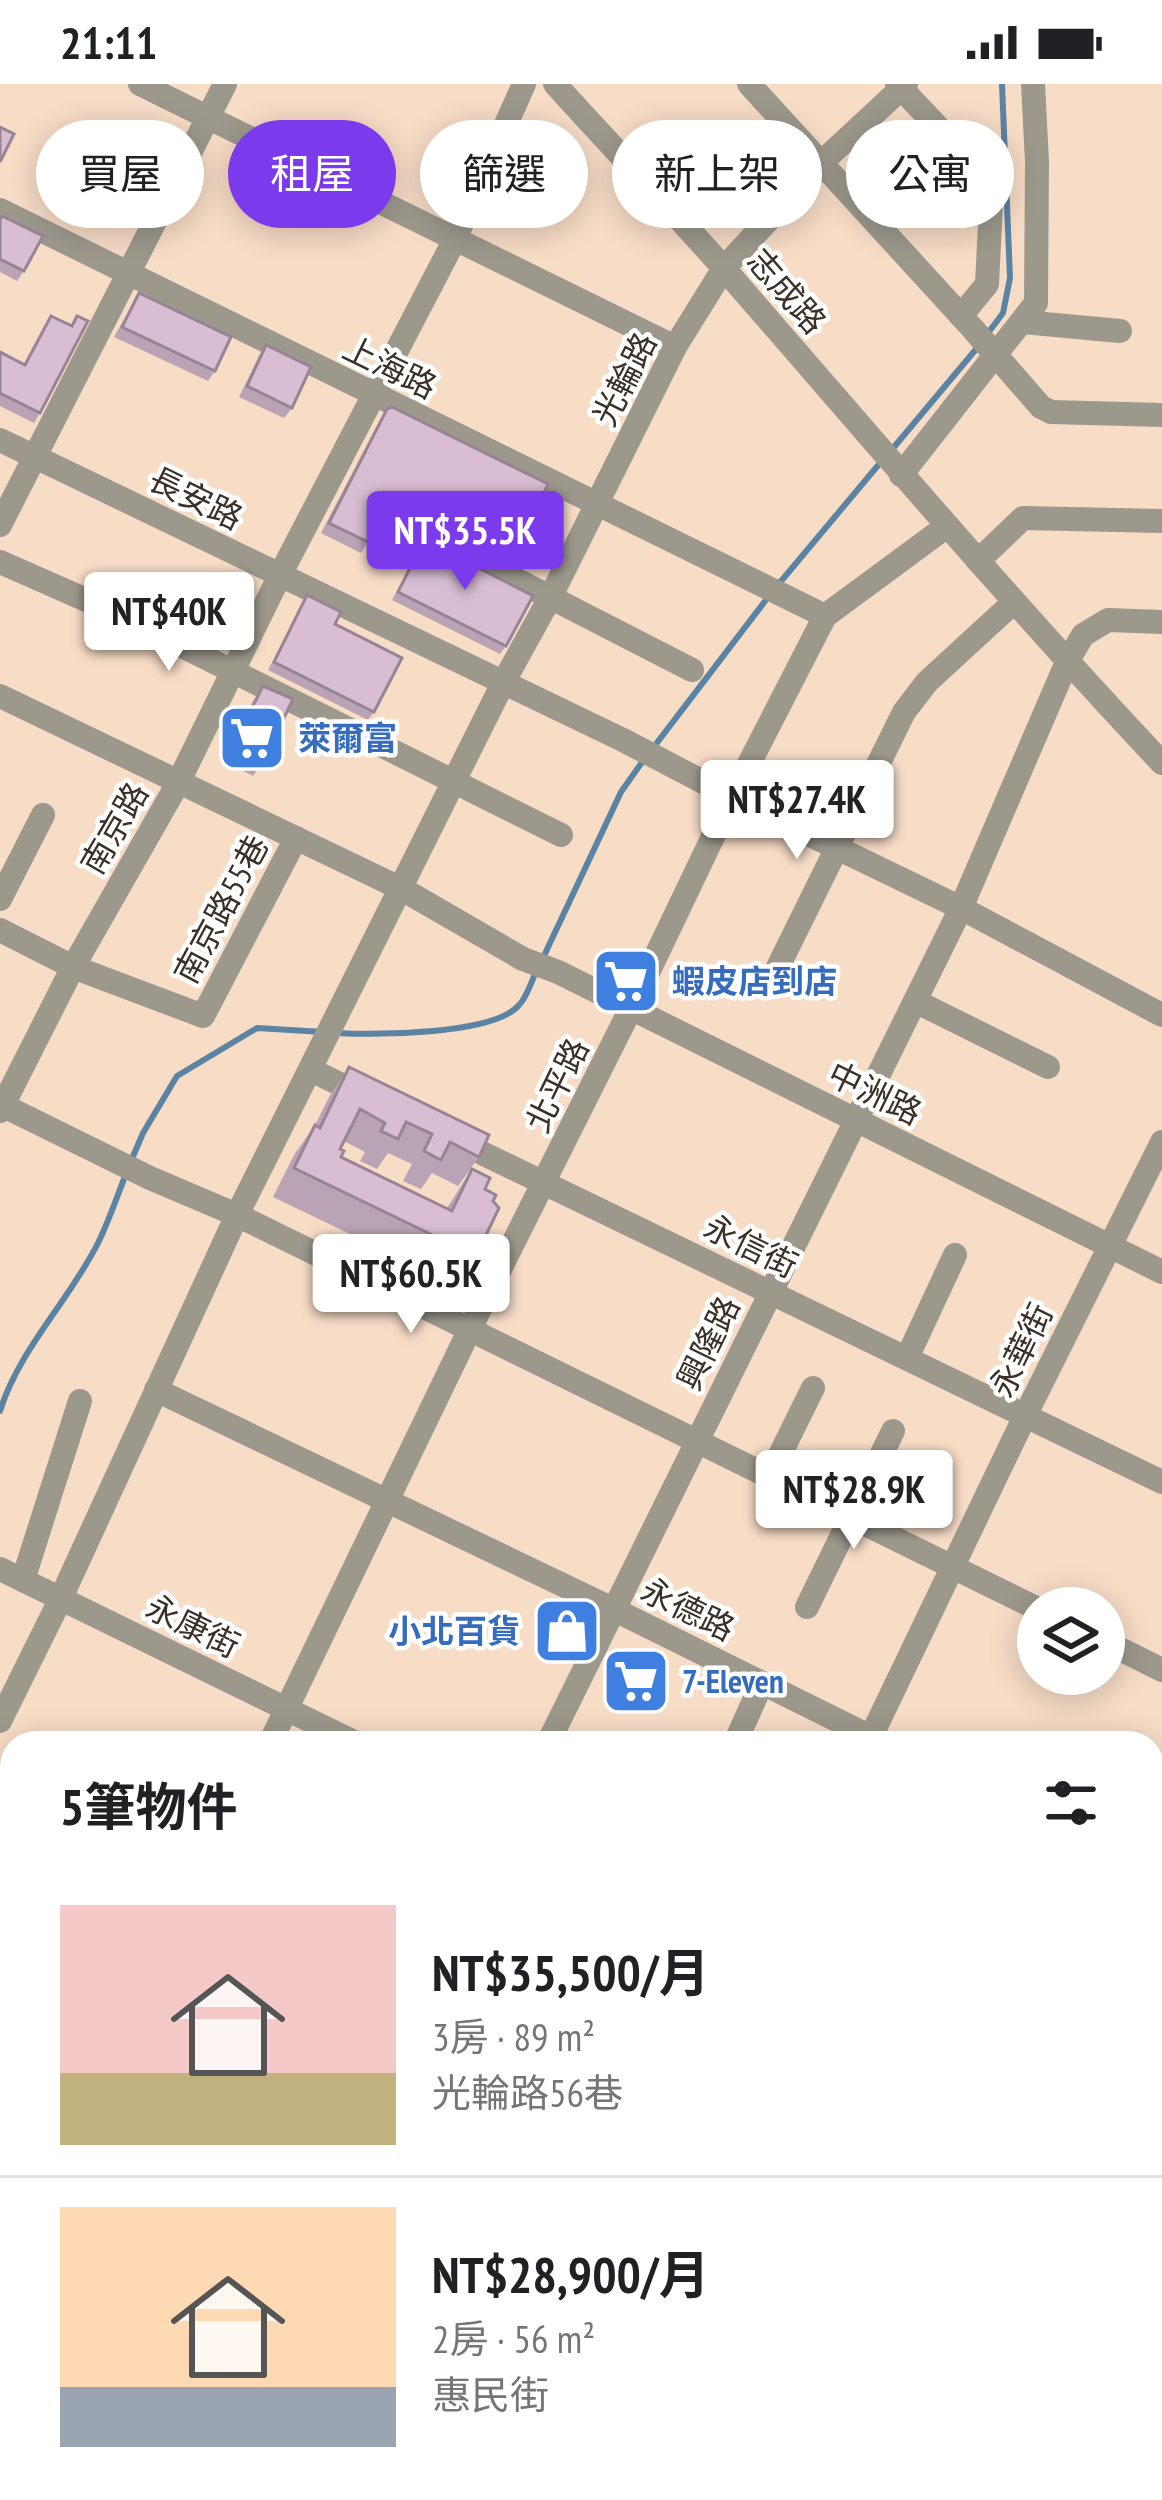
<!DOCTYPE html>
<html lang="zh-TW">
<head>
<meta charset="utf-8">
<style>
	body { margin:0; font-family:"PT Sans Narrow","Noto Sans TC",sans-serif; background:#f6f6f6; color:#202124; height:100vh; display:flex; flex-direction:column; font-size:45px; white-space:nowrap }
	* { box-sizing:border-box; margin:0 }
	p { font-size:39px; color:#757577 }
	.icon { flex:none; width:66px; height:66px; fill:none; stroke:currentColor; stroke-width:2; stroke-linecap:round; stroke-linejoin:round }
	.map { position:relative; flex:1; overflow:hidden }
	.panel { position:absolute; left:0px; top:1647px; width:1164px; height:771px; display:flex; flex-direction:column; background:#fff; border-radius:36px 36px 0 0; box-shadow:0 6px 30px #0003 }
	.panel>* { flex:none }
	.guide { position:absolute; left:36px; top:36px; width:1092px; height:108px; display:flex; gap:24px }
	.fabs { position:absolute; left:1017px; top:1503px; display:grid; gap:24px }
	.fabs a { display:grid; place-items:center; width:108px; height:108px; border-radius:50%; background:#fff; box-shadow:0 6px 30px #0003; font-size:60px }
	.price { position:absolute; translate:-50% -102px; padding:0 27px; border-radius:12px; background:#fff; color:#222; font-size:39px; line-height:78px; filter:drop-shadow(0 3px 6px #0008) }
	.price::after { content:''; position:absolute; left:50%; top:72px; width:36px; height:27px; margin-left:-18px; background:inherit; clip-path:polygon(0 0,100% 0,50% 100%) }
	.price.selected { background:#7c3aed; color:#fff }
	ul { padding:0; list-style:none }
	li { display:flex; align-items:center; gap:36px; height:300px; padding:0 60px }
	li+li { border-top:3px solid #e0e0e0 }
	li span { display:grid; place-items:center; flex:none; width:336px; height:240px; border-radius:0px; color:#555 }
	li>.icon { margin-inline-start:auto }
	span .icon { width:144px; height:144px; fill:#fffc; stroke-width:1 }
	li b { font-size:51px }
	h2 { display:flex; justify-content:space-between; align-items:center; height:144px; padding:0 60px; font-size:51px }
	.tag { padding:0 42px; border-radius:54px; background:#fff; box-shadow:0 6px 30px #0003; font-size:42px; line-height:108px }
	.tag.selected { background:#7c3aed; color:#fff }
	.status { display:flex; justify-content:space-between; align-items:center; height:84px; padding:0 60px; background:#fff; direction:ltr }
	.status svg { height:33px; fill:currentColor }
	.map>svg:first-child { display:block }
	.green { fill:#b9d6aa }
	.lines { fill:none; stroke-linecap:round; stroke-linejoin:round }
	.stream { stroke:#5a83a4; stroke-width:6 }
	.river { stroke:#68a7d9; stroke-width:33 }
	.minor { stroke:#9c988c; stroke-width:24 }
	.major { stroke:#635c45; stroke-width:30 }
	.wall { fill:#baa3b5 }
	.shaded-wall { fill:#978494 }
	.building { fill:#d8bdd3; stroke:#978494; stroke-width:3 }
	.labels { text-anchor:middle; stroke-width:9; stroke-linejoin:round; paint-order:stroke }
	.street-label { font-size:33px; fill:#3a3027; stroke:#fff }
	.shop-label { font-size:33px; font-weight:bold; fill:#366cbe; stroke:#fff; text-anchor:start }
</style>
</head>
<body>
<div class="status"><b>21:11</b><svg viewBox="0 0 49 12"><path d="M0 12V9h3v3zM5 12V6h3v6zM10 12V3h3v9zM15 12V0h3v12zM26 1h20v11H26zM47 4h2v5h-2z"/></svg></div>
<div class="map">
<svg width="1162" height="2416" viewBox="0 0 1162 2416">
	<rect width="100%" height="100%" fill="#f7dcc6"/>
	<!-- green -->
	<polygon class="green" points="207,2406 440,2406 450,2416 217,2416"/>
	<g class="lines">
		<!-- stream -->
		<g class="stream">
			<polyline points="988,249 1003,229 1010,194 1002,0"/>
			<polyline points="889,369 977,264"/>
			<polyline points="777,502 880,379"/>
			<polyline points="653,664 769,512"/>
			<polyline points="542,876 621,708 645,674"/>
			<path d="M336,949C376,951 494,951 519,921C527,913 531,898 536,888"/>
			<polyline points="131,1077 143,1049 177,992 257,944 323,948"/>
			<path d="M0,1327C20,1264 69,1217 98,1159C109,1137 117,1112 126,1090"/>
		</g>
		<!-- river -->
		<g class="river">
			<polyline points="0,2104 12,2116"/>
			<polyline points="300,2406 310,2416"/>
		</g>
		<!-- minor -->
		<g class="minor">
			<polyline points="140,0 675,263"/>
			<path d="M555,0C612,63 671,124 727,188C871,353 1012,520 1162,679"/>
			<polyline points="749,0 973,245 1041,323 1051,328 1162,331"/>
			<polyline points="897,0 992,100 987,200 961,232"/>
			<polyline points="0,126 825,532"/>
			<polyline points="1023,238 1120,247"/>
			<polyline points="0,356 623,656 732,713 961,824 1162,931"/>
			<polyline points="901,391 1036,219 1037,78 1033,0"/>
			<polyline points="402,437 692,586"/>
			<polyline points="0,441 225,0"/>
			<polyline points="978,477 1023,434 1162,437"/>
			<polyline points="0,478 100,522"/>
			<polyline points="132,537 561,751"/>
			<polyline points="0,612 402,805 523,875 558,888 1162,1188"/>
			<polyline points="0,815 43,731"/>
			<polyline points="0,846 73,883 203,932 296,754"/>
			<polyline points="775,889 904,628 927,598 1014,518"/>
			<polyline points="915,917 1048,983"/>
			<polyline points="311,986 368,1014"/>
			<polyline points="0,1020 150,1094 237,1131 1038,1525"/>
			<polyline points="0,1027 73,883 178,699 280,491 455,155 524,0"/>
			<polyline points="453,1055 1162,1398"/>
			<polyline points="907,1274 955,1171"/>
			<polyline points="156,1306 615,1526 883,1659"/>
			<polyline points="769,1393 813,1304"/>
			<polyline points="0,1485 356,1659"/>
			<polyline points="23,1496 80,1317"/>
			<polyline points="807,1523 893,1347"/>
			<polyline points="1104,1557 1162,1586"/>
			<polyline points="0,1637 61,1514 237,1131 503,599 551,512 675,263 724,184 821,79 906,0"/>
			<polyline points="270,1659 469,1247 631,924 732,713 825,532 947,442"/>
			<polyline points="548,1659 961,824 1067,578 1083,551 1108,536 1162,538"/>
			<polyline points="735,1659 762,1599"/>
			<polyline points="868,1659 1025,1332 1162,1058"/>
			<polyline points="1152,1704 1162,1683"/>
			<polyline points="0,1727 12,1733"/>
			<polyline points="1152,1794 1162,1799"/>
			<polyline points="0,1922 12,1934"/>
			<polyline points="1152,2049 1162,2054"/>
			<polyline points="0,2226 12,2238"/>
			<polyline points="0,2285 12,2279"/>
			<polyline points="1152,2301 1162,2289"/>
			<polyline points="1152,2359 1162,2368"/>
			<polyline points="0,2404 6,2416"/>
			<polyline points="174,2406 184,2416"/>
			<polyline points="481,2406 491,2416"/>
			<polyline points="608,2406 617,2416"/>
			<polyline points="869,2406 880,2416"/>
			<polyline points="702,2416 714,2406"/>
		</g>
		<!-- major -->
		<g class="major">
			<polyline points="1152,2123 1162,2103"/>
			<polyline points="1001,2416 1007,2406"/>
			<polyline points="1152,2416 1162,2411"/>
		</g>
	</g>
	<!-- wall -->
	<g class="wall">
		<polygon points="0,136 24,187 17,197 0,188"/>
		<polygon points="139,209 215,287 208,297 114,253"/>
		<polygon points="51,232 70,242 77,232 40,329 34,339 0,322 0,268 24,280"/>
		<polygon points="266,261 292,324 284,334 239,313 259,272"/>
		<polygon points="387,325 518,464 511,474 408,422 400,421 394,423 380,446 376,443 361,469 321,449 380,336"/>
		<polygon points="424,456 506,562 500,570 392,516"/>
		<polygon points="307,511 335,540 374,628 368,636 268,586"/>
		<polygon points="263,602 264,676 253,692 223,677 253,617"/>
		<polygon points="349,983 479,1073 458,1102 432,1089 421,1105 403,1097 412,1080 388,1069 377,1085 360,1077 365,1068 344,1057 340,1065 341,1073 447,1124 472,1085 485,1105 476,1172 456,1201 273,1113 294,1071 315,1041 329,1013"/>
	</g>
	<!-- shaded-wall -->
	<polygon class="shaded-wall" points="407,410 416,411 408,422 400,421 392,424 400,413"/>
	<!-- building -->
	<g class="building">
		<polygon points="0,43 14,50 0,78"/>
		<polygon points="2,132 43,152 24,187 0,175 0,136"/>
		<polygon points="139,209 231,253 215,287 122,243"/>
		<polygon points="51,232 72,242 77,232 88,237 40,329 0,309 0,268 25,281"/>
		<polygon points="266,261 311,283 292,324 247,302"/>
		<polygon points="392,323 548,400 518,464 416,411 407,410 400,413 388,436 381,432 368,458 329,439 387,325"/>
		<polygon points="424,456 533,512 506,562 398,508"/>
		<polygon points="307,511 341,528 335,540 402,574 374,628 274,578"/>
		<polygon points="263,602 293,615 264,676 233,661"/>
		<polygon points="349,983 489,1051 479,1073 450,1058 441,1076 424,1067 432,1050 406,1038 398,1055 381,1047 385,1039 360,1025 340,1065 344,1067 341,1073 452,1127 472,1085 490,1094 485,1105 496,1111 493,1117 499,1124 476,1172 294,1084 315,1041 320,1044"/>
	</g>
	<!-- icons -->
	<defs>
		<symbol id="supermarket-square" viewBox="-11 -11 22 22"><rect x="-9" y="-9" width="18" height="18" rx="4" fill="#3f7fe0" stroke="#fff"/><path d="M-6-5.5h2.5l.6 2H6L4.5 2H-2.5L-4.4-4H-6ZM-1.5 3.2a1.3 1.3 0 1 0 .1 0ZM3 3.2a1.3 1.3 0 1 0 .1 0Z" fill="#fff"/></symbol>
		<symbol id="shop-square" viewBox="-11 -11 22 22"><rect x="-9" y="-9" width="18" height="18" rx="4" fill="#3f7fe0" stroke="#fff"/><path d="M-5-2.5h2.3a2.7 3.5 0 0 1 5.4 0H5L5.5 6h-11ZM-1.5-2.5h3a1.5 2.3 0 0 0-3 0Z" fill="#fff"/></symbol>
	</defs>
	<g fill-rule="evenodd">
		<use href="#supermarket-square" x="214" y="616" width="76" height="76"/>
		<use href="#supermarket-square" x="588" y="859" width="76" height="76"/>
		<use href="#shop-square" x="529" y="1509" width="76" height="76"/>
		<use href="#supermarket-square" x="598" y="1559" width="76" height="76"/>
	</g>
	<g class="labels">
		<!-- street labels -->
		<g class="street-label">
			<text transform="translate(787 207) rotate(49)" y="12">志成路</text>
			<text transform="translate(390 283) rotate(26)" y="12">上海路</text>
			<text transform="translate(624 295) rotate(-63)" y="12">光輪路</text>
			<text transform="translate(196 414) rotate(26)" y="12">長安路</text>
			<text transform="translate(114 744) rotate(-60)" y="12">南京路</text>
			<text transform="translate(221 825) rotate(-62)" y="12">南京路55巷</text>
			<text transform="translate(557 1001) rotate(-64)" y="12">北平路</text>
			<text transform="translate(875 1009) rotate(26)" y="12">中洲路</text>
			<text transform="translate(751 1162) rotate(26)" y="12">永信街</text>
			<text transform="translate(708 1259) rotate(-64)" y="12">興隆路</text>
			<text transform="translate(1021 1266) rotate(-64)" y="12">永華街</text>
			<text transform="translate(688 1525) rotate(26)" y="12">永德路</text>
			<text transform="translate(193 1542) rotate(26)" y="12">永康街</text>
		</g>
		<!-- shop labels -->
		<g class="shop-label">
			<text x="298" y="666">萊爾富</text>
			<text x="672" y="909">蝦皮店到店</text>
			<text x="520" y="1559" text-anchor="end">小北百貨</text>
			<text x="682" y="1609">7-Eleven</text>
		</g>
	</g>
</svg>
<div class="fabs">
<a><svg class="icon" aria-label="layers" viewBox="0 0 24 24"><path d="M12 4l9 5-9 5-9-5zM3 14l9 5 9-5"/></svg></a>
</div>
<b class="price selected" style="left:465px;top:509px">NT$35.5K</b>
<b class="price" style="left:169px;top:590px">NT$40K</b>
<b class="price" style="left:797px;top:778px">NT$27.4K</b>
<b class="price" style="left:411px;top:1252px">NT$60.5K</b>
<b class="price" style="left:854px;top:1468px">NT$28.9K</b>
<div class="guide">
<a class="tag">買屋</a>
<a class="tag selected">租屋</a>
<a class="tag">篩選</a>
<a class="tag">新上架</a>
<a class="tag">公寓</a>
</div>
<section class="panel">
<h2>5筆物件<svg class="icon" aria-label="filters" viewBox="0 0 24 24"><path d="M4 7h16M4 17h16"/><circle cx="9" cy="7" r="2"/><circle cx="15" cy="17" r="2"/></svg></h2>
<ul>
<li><span style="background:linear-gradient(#f6c9c9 70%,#c2b280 0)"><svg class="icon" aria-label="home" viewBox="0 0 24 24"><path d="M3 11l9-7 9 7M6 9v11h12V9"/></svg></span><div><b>NT$35,500/月</b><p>3房 · 89 m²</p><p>光輪路56巷</p></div></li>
<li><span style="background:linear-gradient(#ffd9b3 75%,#9aa5b1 0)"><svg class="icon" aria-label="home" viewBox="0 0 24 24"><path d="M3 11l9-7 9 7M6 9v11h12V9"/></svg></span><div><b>NT$28,900/月</b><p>2房 · 56 m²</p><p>惠民街</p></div></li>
</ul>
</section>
</div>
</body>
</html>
